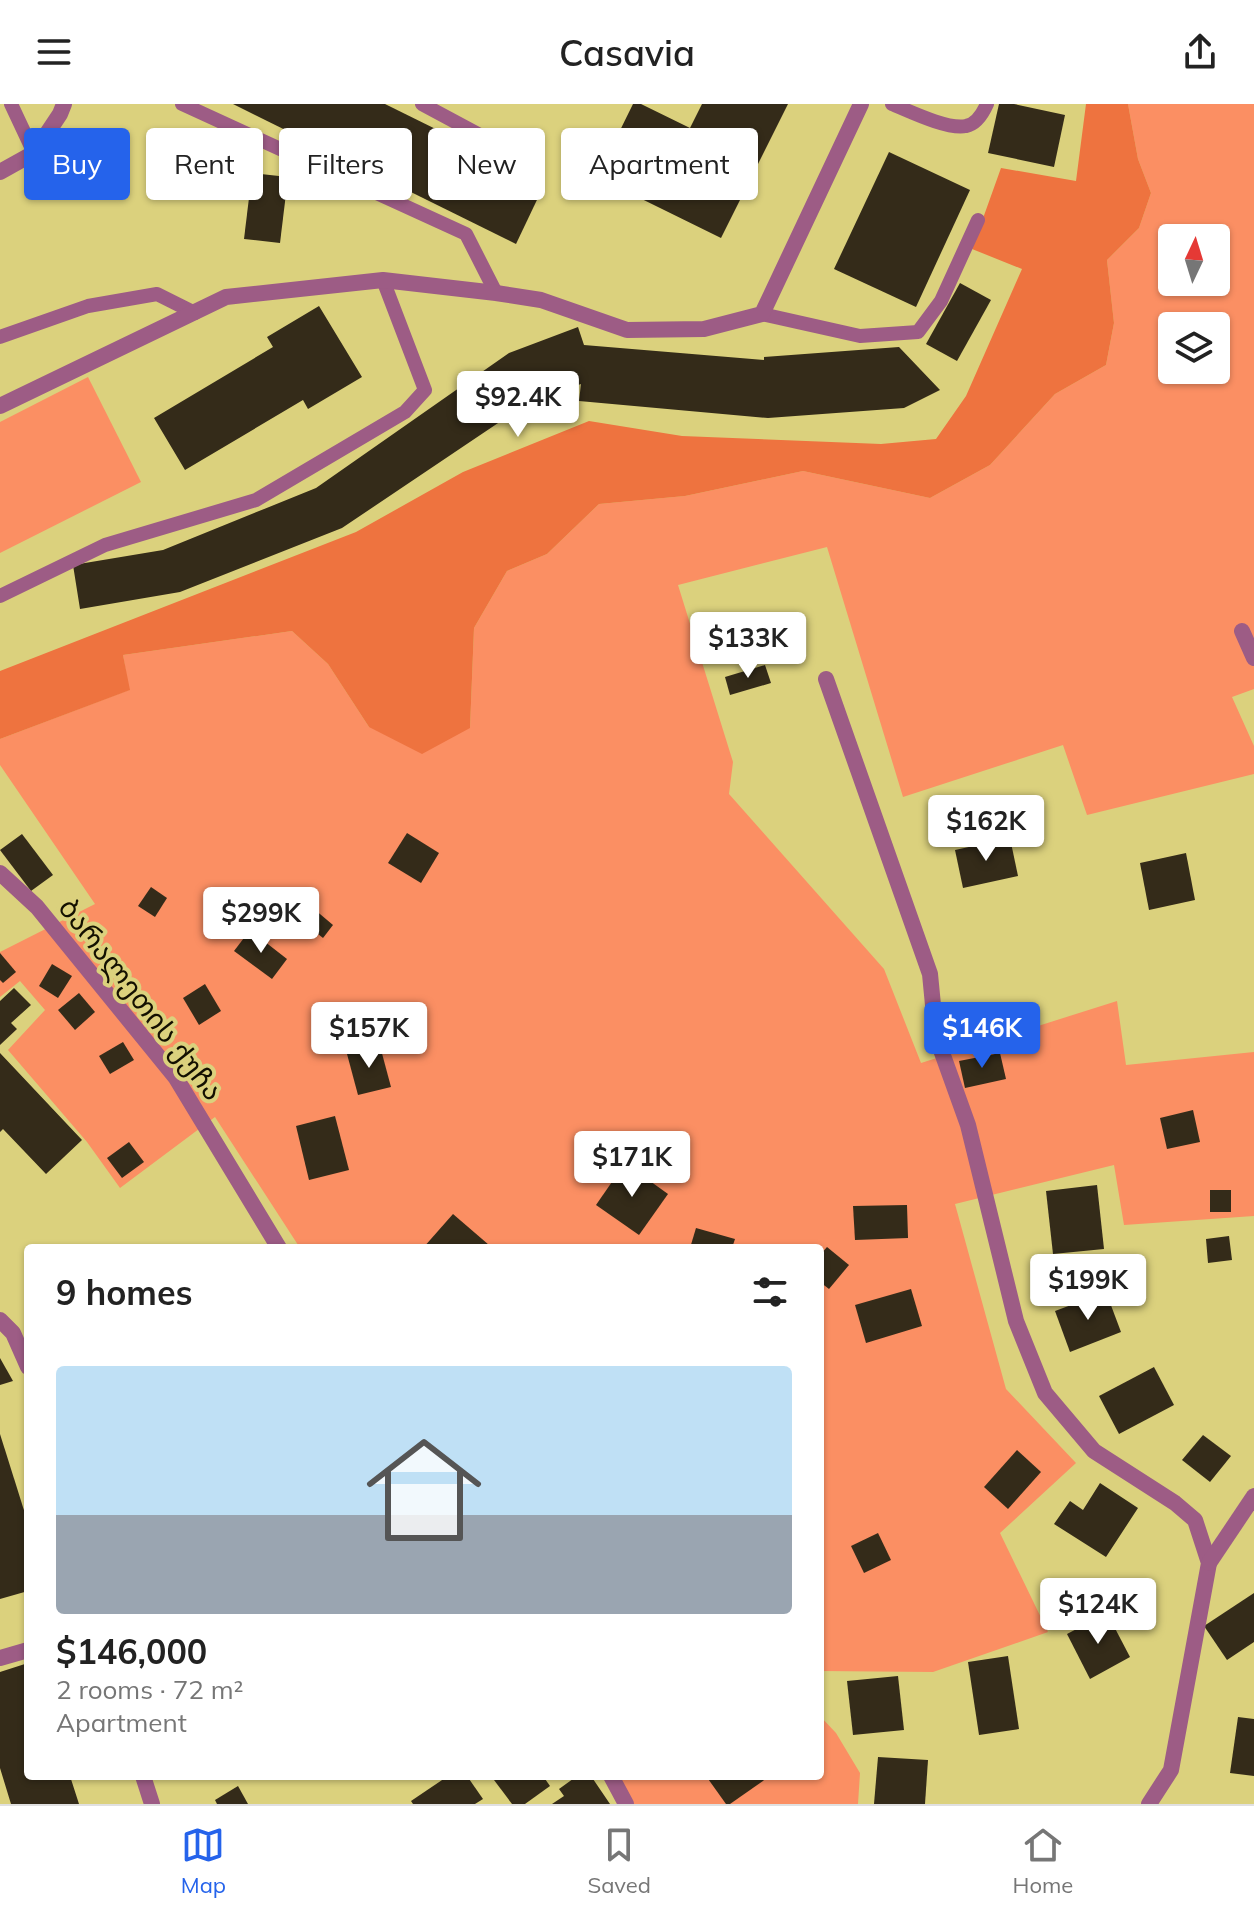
<!DOCTYPE html>
<html lang="en">
<head>
<meta charset="utf-8">
<style>
	body { margin:0; font-family:Mulish,"Noto Sans Georgian",sans-serif; background:#f6f6f6; color:#222; height:100vh; display:flex; flex-direction:column; font-size:30px; white-space:nowrap }
	* { box-sizing:border-box; margin:0 }
	p { font-size:26px; color:#767676 }
	.icon { flex:none; width:44px; height:44px; fill:none; stroke:currentColor; stroke-width:2; stroke-linecap:round; stroke-linejoin:round }
	.map { position:relative; flex:1; overflow:hidden }
	.side { position:absolute; left:24px; top:1140px; width:800px; height:536px; display:flex; flex-direction:column; background:#fff; border-radius:8px; box-shadow:0 2px 6px #0004 }
	.side>* { flex:none }
	.guide { position:absolute; left:24px; top:24px; width:800px; height:72px; display:flex; gap:16px }
	.needle { width:52px; rotate:4deg }
	.buttons { position:absolute; left:1158px; top:120px; display:grid; gap:16px }
	.buttons a { display:grid; place-items:center; width:72px; height:72px; border-radius:8px; background:#fff; box-shadow:0 2px 6px #0004; font-size:40px }
	.price { position:absolute; translate:-50% -68px; padding:0 18px; border-radius:8px; background:#fff; color:#222; font-size:26px; line-height:52px; filter:drop-shadow(0 2px 4px #0008) }
	.price::after { content:''; position:absolute; left:50%; top:48px; width:24px; height:18px; margin-left:-12px; background:inherit; clip-path:polygon(0 0,100% 0,50% 100%) }
	.price.current { background:#2563eb; color:#fff }
	ul { padding:0; list-style:none }
	li { display:grid; align-content:center; gap:16px; height:424px; padding:0 32px }
	li+li { border-top:2px solid #e0e0e0 }
	li span { display:grid; place-items:center; height:248px; border-radius:8px; color:#555 }
	li>.icon { margin-inline-start:auto }
	span .icon { width:144px; height:144px; fill:#fffc; stroke-width:1 }
	li b { font-size:34px }
	h2 { display:flex; justify-content:space-between; align-items:center; height:96px; padding:0 32px; font-size:34px }
	.tag { padding:0 28px; border-radius:8px; background:#fff; box-shadow:0 2px 6px #0004; font-size:28px; line-height:72px }
	.tag.current { background:#2563eb; color:#fff }
	header { display:flex; justify-content:space-between; align-items:center; height:104px; padding:0 32px; background:#fff; font-size:36px; font-weight:600 }
	.menu { display:flex; justify-content:space-around; align-items:center; height:112px; border-top:2px solid #e0e0e0; background:#fff; font-size:22px; color:#767676 }
	.menu a { display:grid; justify-items:center; gap:4px }
	.menu .current { color:#2563eb }
	.map>svg:first-child { display:block }
	.green { fill:#fb8f63; fill-rule:evenodd }
	.forest { fill:#ee733f }
	.building { fill:#342b19 }
	.lines { fill:none; stroke-linecap:round; stroke-linejoin:round }
	.lane { stroke:#9d5c85; stroke-width:14 }
	.street { stroke:#9d5c85; stroke-width:16 }
	.labels { text-anchor:middle; stroke-width:8; stroke-linejoin:round; paint-order:stroke }
	.street-label { font-size:28px; fill:#131000; stroke:#dbd17d }
</style>
</head>
<body>
<header><svg class="icon" aria-label="menu" viewBox="0 0 24 24"><path d="M4 6h16M4 12h16M4 18h16"/></svg>Casavia<svg class="icon" aria-label="share" viewBox="0 0 24 24"><path d="M12 15V3M7 8l5-5 5 5M5 13v7h14v-7"/></svg></header>
<div class="map">
<svg width="1254" height="1700" viewBox="0 0 1254 1700">
	<rect width="100%" height="100%" fill="#dbd17d"/>
	<!-- green -->
	<g class="green">
		<path d="M1128,0H1254V585L1232,593L1254,642V670L1087,711L1063,641L903,693L827,443L678,481L733,658L729,690L884,865L921,959L1117,897L1126,961L1254,948V1112L1124,1121L1114,1061L955,1100L1006,1285L1076,1359L1000,1429L1048,1528L933,1568L820,1567V1144H300L215,1013L120,1084L87,1038L8,946L45,906L20,877L0,893V848L95,800L0,661V635L129,586L123,551L292,527L328,560L369,623L470,624L474,524L507,467L547,450L599,400L685,392L803,367L930,394L990,361L1055,290L1106,261L1114,219L1107,156L1139,124L1151,89L1138,55ZM1172,134H1216V178H1172ZM1172,222H1216V266H1172Z"/>
		<polygon points="88,273 141,378 0,449 0,318"/>
		<polygon points="820,1612 836,1629 860,1669 858,1700 634,1700 618,1672 820,1672"/>
	</g>
	<!-- forest -->
	<polygon class="forest" points="1086,0 1128,0 1138,55 1151,89 1139,124 1107,156 1114,219 1106,261 1055,290 990,361 930,394 803,367 685,392 599,400 547,450 507,467 474,524 470,624 422,650 369,623 328,560 292,527 123,551 130,586 0,635 0,567 356,428 463,368 589,317 682,332 881,340 936,335 966,292 1022,165 972,145 1001,64 1076,77"/>
	<!-- building -->
	<g class="building">
		<polygon points="233,0 385,0 545,79 516,140"/>
		<polygon points="633,0 641,0 690,24 702,0 788,0 721,134 597,73"/>
		<polygon points="999,0 1014,0 1065,11 1054,63 988,49"/>
		<polygon points="889,48 970,86 916,203 834,165"/>
		<polygon points="252,69 288,73 280,139 244,135"/>
		<polygon points="960,179 991,196 957,257 926,240"/>
		<polygon points="319,202 362,273 308,305 303,296 185,366 154,314 273,243 267,233"/>
		<polygon points="578,223 584,241 764,256 764,253 899,243 940,286 904,304 768,314 579,297 581,280 528,299 342,424 180,488 80,505 73,461 163,446 316,384 509,249"/>
		<polygon points="765,561 771,579 730,591 725,573"/>
		<polygon points="407,729 439,749 421,779 388,759"/>
		<polygon points="22,730 53,771 31,787 0,746"/>
		<polygon points="1010,734 1018,772 963,784 955,746"/>
		<polygon points="1186,749 1195,796 1149,806 1140,759"/>
		<polygon points="151,783 167,794 155,813 138,802"/>
		<polygon points="314,805 333,821 323,834 303,818"/>
		<polygon points="250,826 287,855 272,875 234,847"/>
		<polygon points="0,849 16,868 3,879 0,876"/>
		<polygon points="52,860 72,872 58,894 39,882"/>
		<polygon points="205,880 221,907 199,921 183,894"/>
		<polygon points="14,884 31,901 11,919 17,925 0,941 0,897"/>
		<polygon points="79,889 95,908 75,926 58,906"/>
		<polygon points="123,938 134,956 110,970 99,952"/>
		<polygon points="380,942 391,983 358,991 347,950"/>
		<polygon points="0,949 82,1036 46,1070 3,1025 0,1028"/>
		<polygon points="1000,949 1006,975 965,984 959,957"/>
		<polygon points="1193,1006 1200,1038 1167,1045 1160,1014"/>
		<polygon points="335,1012 349,1066 309,1076 296,1022"/>
		<polygon points="129,1038 144,1058 122,1074 107,1054"/>
		<polygon points="625,1059 668,1090 639,1131 596,1101"/>
		<polygon points="1097,1081 1104,1145 1053,1150 1046,1087"/>
		<rect x="1210" y="1086" width="21" height="22"/>
		<polygon points="907,1101 908,1134 855,1136 853,1102"/>
		<polygon points="453,1110 489,1141 486,1144 423,1144"/>
		<polygon points="696,1124 735,1135 732,1144 690,1144"/>
		<polygon points="1229,1132 1232,1156 1208,1159 1206,1135"/>
		<polygon points="827,1143 849,1161 829,1185 820,1178 820,1151"/>
		<polygon points="911,1185 922,1222 866,1239 855,1201"/>
		<polygon points="1106,1188 1121,1228 1070,1248 1055,1207"/>
		<polygon points="0,1254 13,1277 0,1281"/>
		<polygon points="1154,1263 1174,1301 1119,1330 1099,1292"/>
		<polygon points="0,1330 28,1419 28,1487 0,1495"/>
		<polygon points="1203,1331 1231,1352 1210,1378 1182,1356"/>
		<polygon points="1017,1346 1041,1368 1008,1405 984,1383"/>
		<polygon points="1100,1379 1138,1404 1106,1453 1054,1420 1070,1397 1083,1406"/>
		<polygon points="878,1429 891,1456 864,1469 851,1442"/>
		<polygon points="1254,1489 1254,1538 1227,1556 1204,1522"/>
		<polygon points="1107,1509 1130,1553 1090,1575 1067,1530"/>
		<polygon points="1008,1552 1019,1625 979,1631 968,1558"/>
		<polygon points="28,1559 28,1672 70,1672 79,1700 11,1700 0,1664 0,1568"/>
		<polygon points="898,1572 904,1626 853,1631 847,1577"/>
		<polygon points="1238,1613 1254,1615 1254,1672 1230,1669"/>
		<polygon points="878,1653 928,1656 925,1700 874,1700"/>
		<polygon points="448,1672 467,1672 483,1695 475,1700 413,1700 411,1697"/>
		<polygon points="491,1672 543,1672 550,1682 525,1700 512,1700"/>
		<polygon points="577,1672 591,1672 610,1700 552,1700 564,1692 559,1685"/>
		<polygon points="706,1672 770,1672 730,1700 726,1700"/>
		<polygon points="238,1682 248,1700 217,1700 215,1696"/>
	</g>
	<g class="lines">
		<!-- lane -->
		<g class="lane">
			<polyline points="11,0 34,49"/>
			<polyline points="182,0 466,130 496,189"/>
			<polyline points="422,0 515,50"/>
			<path d="M892,0C909,7 948,26 966,22C977,20 983,9 987,0"/>
			<polyline points="762,210 860,232 918,228 941,197 978,116"/>
			<polyline points="0,233 88,202 157,190 195,209"/>
			<polyline points="0,492 105,441 256,396 405,308 425,286 383,176"/>
		</g>
		<!-- street -->
		<g class="street">
			<polyline points="0,68 34,49 60,10 64,0"/>
			<polyline points="0,302 226,193 383,176 496,189 541,196 627,226 704,225 762,210 861,0"/>
			<polyline points="1242,527 1254,554"/>
			<polyline points="826,575 930,870 936,932 968,1021 1016,1217 1045,1289 1094,1347 1175,1399 1195,1416 1209,1459 1171,1666 1149,1700"/>
			<polyline points="0,769 37,803 176,974 279,1144"/>
			<polyline points="0,1216 13,1229 28,1263"/>
			<polyline points="1209,1459 1254,1392"/>
			<polyline points="0,1554 28,1546"/>
			<polyline points="143,1672 152,1700"/>
			<polyline points="611,1672 626,1700"/>
		</g>
	</g>
	<g class="labels">
		<!-- street labels -->
		<g class="street-label">
			<text transform="translate(141 895) rotate(52)" y="10">ბარალეთის ქუჩა</text>
		</g>
	</g>
</svg>
<div class="buttons">
<a><svg class="needle" viewBox="-14 -14 28 28"><path d="M0-13l5 13h-10z" fill="#e53935"/><path d="M0 13l5-13h-10z" fill="#767676"/></svg></a>
<a><svg class="icon" aria-label="layers" viewBox="0 0 24 24"><path d="M12 4l9 5-9 5-9-5zM3 14l9 5 9-5"/></svg></a>
</div>
<b class="price" style="left:518px;top:335px">$92.4K</b>
<b class="price" style="left:748px;top:576px">$133K</b>
<b class="price" style="left:986px;top:759px">$162K</b>
<b class="price" style="left:261px;top:851px">$299K</b>
<b class="price" style="left:369px;top:966px">$157K</b>
<b class="price current" style="left:982px;top:966px">$146K</b>
<b class="price" style="left:632px;top:1095px">$171K</b>
<b class="price" style="left:1088px;top:1218px">$199K</b>
<b class="price" style="left:1098px;top:1542px">$124K</b>
<div class="guide">
<a class="tag current">Buy</a>
<a class="tag">Rent</a>
<a class="tag">Filters</a>
<a class="tag">New</a>
<a class="tag">Apartment</a>
</div>
<section class="side">
<h2>9 homes<svg class="icon" aria-label="filters" viewBox="0 0 24 24"><path d="M4 7h16M4 17h16"/><circle cx="9" cy="7" r="2"/><circle cx="15" cy="17" r="2"/></svg></h2>
<ul>
<li><span style="background:linear-gradient(#bfe0f5 60%,#9aa5b1 0)"><svg class="icon" aria-label="home" viewBox="0 0 24 24"><path d="M3 11l9-7 9 7M6 9v11h12V9"/></svg></span><div><b>$146,000</b><p>2 rooms · 72 m²</p><p>Apartment</p></div></li>
</ul>
</section>
</div>
<nav class="menu">
<a class="current"><svg class="icon" aria-label="map" viewBox="0 0 24 24"><path d="M3 6l6-2 6 2 6-2v14l-6 2-6-2-6 2zM9 4v14M15 6v14"/></svg>Map</a>
<a><svg class="icon" aria-label="saved" viewBox="0 0 24 24"><path d="M7 4h10v16l-5-4-5 4z"/></svg>Saved</a>
<a><svg class="icon" aria-label="home" viewBox="0 0 24 24"><path d="M3 11l9-7 9 7M6 9v11h12V9"/></svg>Home</a>
</nav>
</body>
</html>
